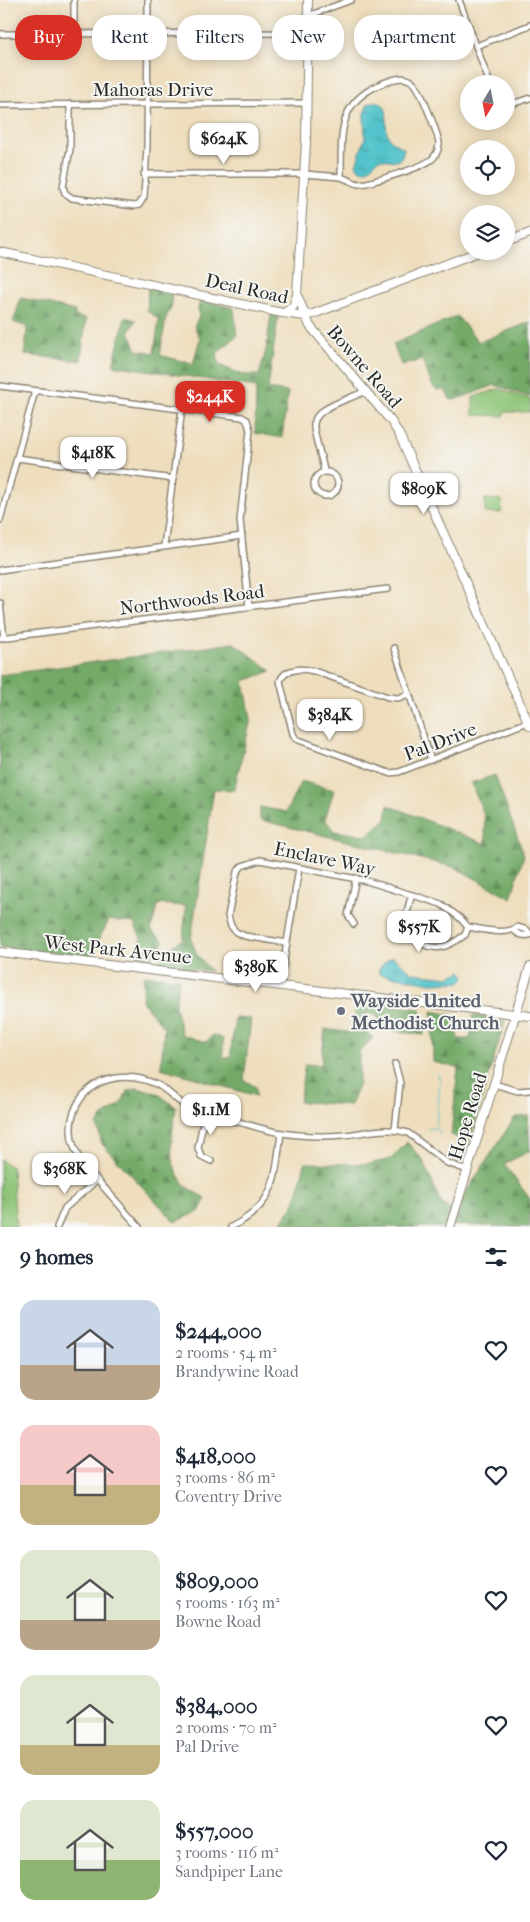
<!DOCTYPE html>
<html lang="en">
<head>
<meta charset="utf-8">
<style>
	body { margin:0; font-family:"IM FELL French Canon",serif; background:#f2f2f3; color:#1f2937; height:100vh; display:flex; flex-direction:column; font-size:19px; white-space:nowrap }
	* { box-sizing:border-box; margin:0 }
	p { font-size:16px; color:#747a83 }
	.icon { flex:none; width:28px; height:28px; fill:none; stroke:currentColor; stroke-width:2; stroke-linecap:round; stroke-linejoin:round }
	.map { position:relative; height:1227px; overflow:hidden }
	.drawer { display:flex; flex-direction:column; background:#fff; flex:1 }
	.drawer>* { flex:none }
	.hud { position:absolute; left:15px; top:15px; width:500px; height:45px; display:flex; gap:10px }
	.needle { width:32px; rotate:190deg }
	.tools { position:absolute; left:460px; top:75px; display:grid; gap:10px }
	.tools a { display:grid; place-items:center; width:55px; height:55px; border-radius:50%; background:#fff; box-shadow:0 2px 12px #0003; font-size:25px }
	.price { position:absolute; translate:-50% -42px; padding:0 11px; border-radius:10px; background:#fff; color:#222; font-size:16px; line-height:32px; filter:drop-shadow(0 1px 2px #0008) }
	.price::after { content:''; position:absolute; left:50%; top:30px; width:15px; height:11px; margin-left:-8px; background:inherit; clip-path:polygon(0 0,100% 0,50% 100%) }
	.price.current { background:#d93025; color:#fff }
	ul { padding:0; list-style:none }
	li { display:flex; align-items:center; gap:15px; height:125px; padding:0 20px }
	li span { display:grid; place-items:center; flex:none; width:140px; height:100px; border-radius:15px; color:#555 }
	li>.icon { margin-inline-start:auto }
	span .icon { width:60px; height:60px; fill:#fffc; stroke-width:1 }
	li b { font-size:21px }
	h2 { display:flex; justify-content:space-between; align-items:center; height:60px; padding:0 20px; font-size:21px }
	.pill { padding:0 18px; border-radius:20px; background:#fff; box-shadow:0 2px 12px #0003; font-size:18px; line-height:45px }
	.pill.current { background:#d93025; color:#fff }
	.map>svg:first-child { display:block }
	.forest { fill:url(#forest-firs); stroke:#4f6a4a }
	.park { fill:#8fc578; stroke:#5d7852 }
	.water { fill:url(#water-ripples); stroke:#40777b }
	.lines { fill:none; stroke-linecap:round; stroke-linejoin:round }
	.stream { stroke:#55c3cb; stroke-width:1 }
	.street-casing { stroke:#8c8474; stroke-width:8 }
	.secondary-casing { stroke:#8c8474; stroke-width:10 }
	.street { stroke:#fff; stroke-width:5 }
	.secondary { stroke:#fff; stroke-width:8 }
	.worship-dot { fill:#6b7280; stroke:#f6f6f2; stroke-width:2 }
	.labels { text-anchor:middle; stroke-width:4; stroke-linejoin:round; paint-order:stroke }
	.street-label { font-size:19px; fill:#2b2b2b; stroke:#f6f6f2 }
	.worship-label { font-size:19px; font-weight:bold; fill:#5b616d; stroke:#f6f6f2; text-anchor:start }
</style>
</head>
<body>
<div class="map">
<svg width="530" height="1227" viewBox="0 0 530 1227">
	<defs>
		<pattern id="forest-firs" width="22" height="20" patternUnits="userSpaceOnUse" patternTransform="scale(1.25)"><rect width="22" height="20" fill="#73aa68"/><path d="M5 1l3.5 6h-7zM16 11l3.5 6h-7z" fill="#5f8b56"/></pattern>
		<pattern id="water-ripples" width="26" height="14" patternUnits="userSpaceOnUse" patternTransform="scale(1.25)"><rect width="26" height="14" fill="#55c3cb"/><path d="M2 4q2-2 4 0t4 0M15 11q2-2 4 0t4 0" fill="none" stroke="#479fa5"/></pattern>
	</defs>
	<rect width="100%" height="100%" fill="#f6f6f2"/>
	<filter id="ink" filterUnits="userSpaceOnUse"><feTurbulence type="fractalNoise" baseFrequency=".02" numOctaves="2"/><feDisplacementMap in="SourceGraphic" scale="10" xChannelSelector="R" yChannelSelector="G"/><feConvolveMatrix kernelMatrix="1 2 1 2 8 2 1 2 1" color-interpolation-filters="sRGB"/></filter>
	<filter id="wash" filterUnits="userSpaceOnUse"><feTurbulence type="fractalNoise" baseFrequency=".0096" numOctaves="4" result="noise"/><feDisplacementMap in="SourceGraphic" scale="20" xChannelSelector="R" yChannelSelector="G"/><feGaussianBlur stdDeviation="1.12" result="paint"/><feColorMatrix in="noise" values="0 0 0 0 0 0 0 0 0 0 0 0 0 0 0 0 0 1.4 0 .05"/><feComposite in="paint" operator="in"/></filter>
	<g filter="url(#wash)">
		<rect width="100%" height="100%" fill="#eedebe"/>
		<!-- forest -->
		<g class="forest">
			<polygon points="148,288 171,294 172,306 166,318 160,355 193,364 200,338 194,326 199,317 198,308 200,300 234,308 237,336 217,353 219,365 243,375 259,375 266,350 271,315 278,317 268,389 288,392 282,438 255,433 256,387 113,365 125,317 136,320 129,332 137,350 154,353 159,319 147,311"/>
			<polygon points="21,298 75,311 75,316 86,319 81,361 25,355 27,327 13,322"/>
			<polygon points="457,316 479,342 530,322 530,397 495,385 455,400 450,399 445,390 437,390 433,387 422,360 401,365 393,344"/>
			<polygon points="234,643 272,671 244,681 251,719 234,790 214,789 191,939 197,955 211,971 157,966 162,953 183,939 186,906 158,904 151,930 164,941 147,966 136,964 141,938 134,923 109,920 90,957 0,947 0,675"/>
			<polygon points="495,775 524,855 511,898 454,867 260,820 260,807 286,812 301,781 334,790 325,819 334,831 366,836 386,819 388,805 486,844 484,815 471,783"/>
			<polygon points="144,975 179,978 175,1006 182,1035 206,1042 213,1035 223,1039 223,1058 230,1058 235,1018 251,1019 244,1080 256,1087 256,1096 161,1068 164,1028 142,1001"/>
			<polygon points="357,1000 420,1009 424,1035 385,1030 376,1015 365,1013 361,1028 373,1038 359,1052 359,1084 350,1105 299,1102 305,1064 321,1065 325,1029 353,1033"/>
			<polygon points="432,1011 454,1015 458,1039 470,1039 473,1015 505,1021 469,1142 451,1135 458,1068 433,1062"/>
			<path d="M137,1088L157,1093L176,1107C172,1135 165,1163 186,1186C191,1191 200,1195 206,1198L199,1212L175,1222L102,1144L97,1125L102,1117L121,1104L127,1091Z"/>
			<polygon points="528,1116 530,1151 504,1164 530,1199 530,1227 450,1225 449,1227 279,1227 295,1202 305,1163 368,1164 391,1159 407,1142 423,1160 441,1203 453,1212 515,1117"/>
		</g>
		<!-- park -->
		<g class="park">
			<polygon points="499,389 530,399 530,412 504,412 504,416 473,415 473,397"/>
			<polygon points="485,499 502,500 501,513 485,513"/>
			<polygon points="0,1159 12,1168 16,1227 0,1227"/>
		</g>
		<!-- water -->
		<g class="water">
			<path d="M377,101C400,112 370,135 404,148L402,156L398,161L379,159C372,164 369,173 360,170L356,165L365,138L364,115L368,104Z"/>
			<polygon points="393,957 413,973 450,977 461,971 465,976 462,982 431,983 379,974 379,969 388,959"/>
		</g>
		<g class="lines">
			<!-- stream -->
			<g class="stream">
				<polyline points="428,1129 434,1128 441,1134"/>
				<polyline points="436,1129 440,1082 438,1074"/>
			</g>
		</g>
	</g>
	<g filter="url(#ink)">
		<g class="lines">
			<defs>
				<g id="street">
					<polyline points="459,0 490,84"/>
					<polyline points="308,16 351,0"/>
					<polyline points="0,34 307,33"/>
					<polyline points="74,34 74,0"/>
					<polyline points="476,46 530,25"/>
					<polyline points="70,104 70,149 63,187 65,193 72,198 134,206 139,205 144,197 147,146 148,0"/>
					<polyline points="0,105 307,103"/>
					<polyline points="506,106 530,98"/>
					<path d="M144,174H304L341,177L358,184L367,183C381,179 427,167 434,157C437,153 439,148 439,143C438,134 420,88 414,83C405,75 395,79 386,82C336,101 342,132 341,177"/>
					<polyline points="0,386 242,417 247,420 250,430 240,520 249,607"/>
					<polyline points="17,458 174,479"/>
					<path d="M324,471C322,457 316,443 314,428C311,407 350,400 365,391"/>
					<circle cx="326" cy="484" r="12"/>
					<polyline points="0,520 35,391"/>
					<polyline points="164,546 182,409"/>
					<polyline points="0,570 242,536"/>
					<polyline points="0,603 4,638"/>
					<polyline points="0,638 388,589"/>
					<polyline points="394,648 431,760"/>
					<path d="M409,694L398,698L388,697L314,671C302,668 285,668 280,681L293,734L296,739L389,773L399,772L528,722"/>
					<path d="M412,895C409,903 406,913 407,922C408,937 426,950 441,947C449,946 458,940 465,935L468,927"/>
					<polyline points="354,924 348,915 356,878"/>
					<path d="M514,930C518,935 524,936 530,935"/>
					<path d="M286,943L245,936L236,932L231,926L228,916L237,872L242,866L260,860L367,881L441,904L460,918L468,927C482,929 505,936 518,927L527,930L530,934"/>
					<polyline points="283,967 299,868"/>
					<polyline points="494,1084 518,1091 530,1090"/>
					<polyline points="205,1112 198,1148 201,1156 211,1161"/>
					<polyline points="395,1130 400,1083 395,1064"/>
					<polyline points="57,1227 65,1208 97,1180"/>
					<path d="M139,1227L83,1164C71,1147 67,1127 76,1107C91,1075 129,1071 158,1085C169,1091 177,1102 188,1107C201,1113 215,1115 228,1119C244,1123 260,1129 276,1132C298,1136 322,1137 344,1135C366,1133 387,1126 408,1133L447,1163L467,1170"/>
					<path d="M231,1227C276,1205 275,1178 281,1133"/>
				</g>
				<g id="secondary">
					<polyline points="308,0 306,142 297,295 310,326 391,421 399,434 530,726"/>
					<polyline points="506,242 530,233"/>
					<polyline points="0,252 282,313 305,316 313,314 481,251"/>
					<polyline points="284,313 293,307 297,295"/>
					<polyline points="0,952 530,1016"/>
					<polyline points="450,1227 530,967"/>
				</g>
			</defs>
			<!-- street casing -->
			<use href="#street" class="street-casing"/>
			<!-- secondary casing -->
			<use href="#secondary" class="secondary-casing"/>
			<!-- street -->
			<use href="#street" class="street"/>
			<!-- secondary -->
			<use href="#secondary" class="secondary"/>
		</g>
	</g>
	<!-- markers -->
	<circle class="worship-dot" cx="341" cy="1011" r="5"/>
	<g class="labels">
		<!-- street labels -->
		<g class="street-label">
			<text x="153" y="96">Mahoras Drive</text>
			<text transform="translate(247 288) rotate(12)" y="7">Deal Road</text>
			<text transform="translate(365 366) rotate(49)" y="7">Bowne Road</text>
			<text transform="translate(192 599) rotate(-7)" y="7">Northwoods Road</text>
			<text transform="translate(440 741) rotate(-21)" y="7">Pal Drive</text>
			<text transform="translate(325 858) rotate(12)" y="7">Enclave Way</text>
			<text transform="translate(118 949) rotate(6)" y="7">West Park Avenue</text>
			<text transform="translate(467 1116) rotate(-73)" y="7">Hope Road</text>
		</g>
		<!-- worship labels -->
		<g class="worship-label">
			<text x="351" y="1007">Wayside United<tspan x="351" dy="22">Methodist Church</tspan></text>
		</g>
	</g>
</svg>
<div class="tools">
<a><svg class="needle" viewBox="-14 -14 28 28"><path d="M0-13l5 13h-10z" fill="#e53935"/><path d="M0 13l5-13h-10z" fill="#747a83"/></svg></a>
<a><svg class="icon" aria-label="locate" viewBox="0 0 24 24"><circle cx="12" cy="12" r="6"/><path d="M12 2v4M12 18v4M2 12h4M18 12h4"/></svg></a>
<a><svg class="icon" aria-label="layers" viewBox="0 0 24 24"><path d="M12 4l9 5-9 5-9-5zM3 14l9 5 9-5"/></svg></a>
</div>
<b class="price" style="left:224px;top:165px">$624K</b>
<b class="price current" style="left:210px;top:423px">$244K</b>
<b class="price" style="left:93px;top:479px">$418K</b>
<b class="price" style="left:424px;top:515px">$809K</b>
<b class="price" style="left:330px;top:741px">$384K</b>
<b class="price" style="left:419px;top:953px">$557K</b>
<b class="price" style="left:256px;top:993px">$389K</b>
<b class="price" style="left:211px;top:1136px">$1.1M</b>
<b class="price" style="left:65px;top:1195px">$368K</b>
<div class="hud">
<a class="pill current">Buy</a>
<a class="pill">Rent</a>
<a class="pill">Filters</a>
<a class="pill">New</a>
<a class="pill">Apartment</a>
</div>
</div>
<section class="drawer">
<h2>9 homes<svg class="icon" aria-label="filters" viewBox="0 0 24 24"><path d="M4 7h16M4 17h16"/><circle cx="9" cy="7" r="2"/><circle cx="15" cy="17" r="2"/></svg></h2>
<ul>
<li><span style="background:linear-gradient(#c9d6e8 65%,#b9a48a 0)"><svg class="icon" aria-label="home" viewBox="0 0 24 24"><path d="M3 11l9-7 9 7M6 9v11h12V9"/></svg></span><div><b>$244,000</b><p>2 rooms · 54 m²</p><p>Brandywine Road</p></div><svg class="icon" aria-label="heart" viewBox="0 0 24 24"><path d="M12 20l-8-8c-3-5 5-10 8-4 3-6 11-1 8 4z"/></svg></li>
<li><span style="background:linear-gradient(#f6c9c9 60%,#c2b280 0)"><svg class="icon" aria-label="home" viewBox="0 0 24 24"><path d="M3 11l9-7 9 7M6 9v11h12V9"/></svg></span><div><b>$418,000</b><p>3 rooms · 86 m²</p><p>Coventry Drive</p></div><svg class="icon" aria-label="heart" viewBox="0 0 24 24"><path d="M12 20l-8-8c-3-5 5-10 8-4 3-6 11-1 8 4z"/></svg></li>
<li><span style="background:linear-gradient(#dfe7d0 70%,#b9a48a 0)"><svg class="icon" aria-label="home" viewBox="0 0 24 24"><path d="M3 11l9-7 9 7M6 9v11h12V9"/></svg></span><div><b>$809,000</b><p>5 rooms · 163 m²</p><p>Bowne Road</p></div><svg class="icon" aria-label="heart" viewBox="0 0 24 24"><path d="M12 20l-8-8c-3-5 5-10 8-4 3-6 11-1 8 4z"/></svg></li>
<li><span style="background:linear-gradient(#dfe7d0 70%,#c2b280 0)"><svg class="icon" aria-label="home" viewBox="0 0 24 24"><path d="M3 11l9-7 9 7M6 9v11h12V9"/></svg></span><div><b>$384,000</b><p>2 rooms · 70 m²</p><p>Pal Drive</p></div><svg class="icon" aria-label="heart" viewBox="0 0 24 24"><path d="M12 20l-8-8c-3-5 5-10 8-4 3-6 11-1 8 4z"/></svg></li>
<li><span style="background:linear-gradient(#dfe7d0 60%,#8fb573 0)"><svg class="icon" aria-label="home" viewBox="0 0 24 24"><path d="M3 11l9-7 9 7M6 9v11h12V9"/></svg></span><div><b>$557,000</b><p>3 rooms · 116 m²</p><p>Sandpiper Lane</p></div><svg class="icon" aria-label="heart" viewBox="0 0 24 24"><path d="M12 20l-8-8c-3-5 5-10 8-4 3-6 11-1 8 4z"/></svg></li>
</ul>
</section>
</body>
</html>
